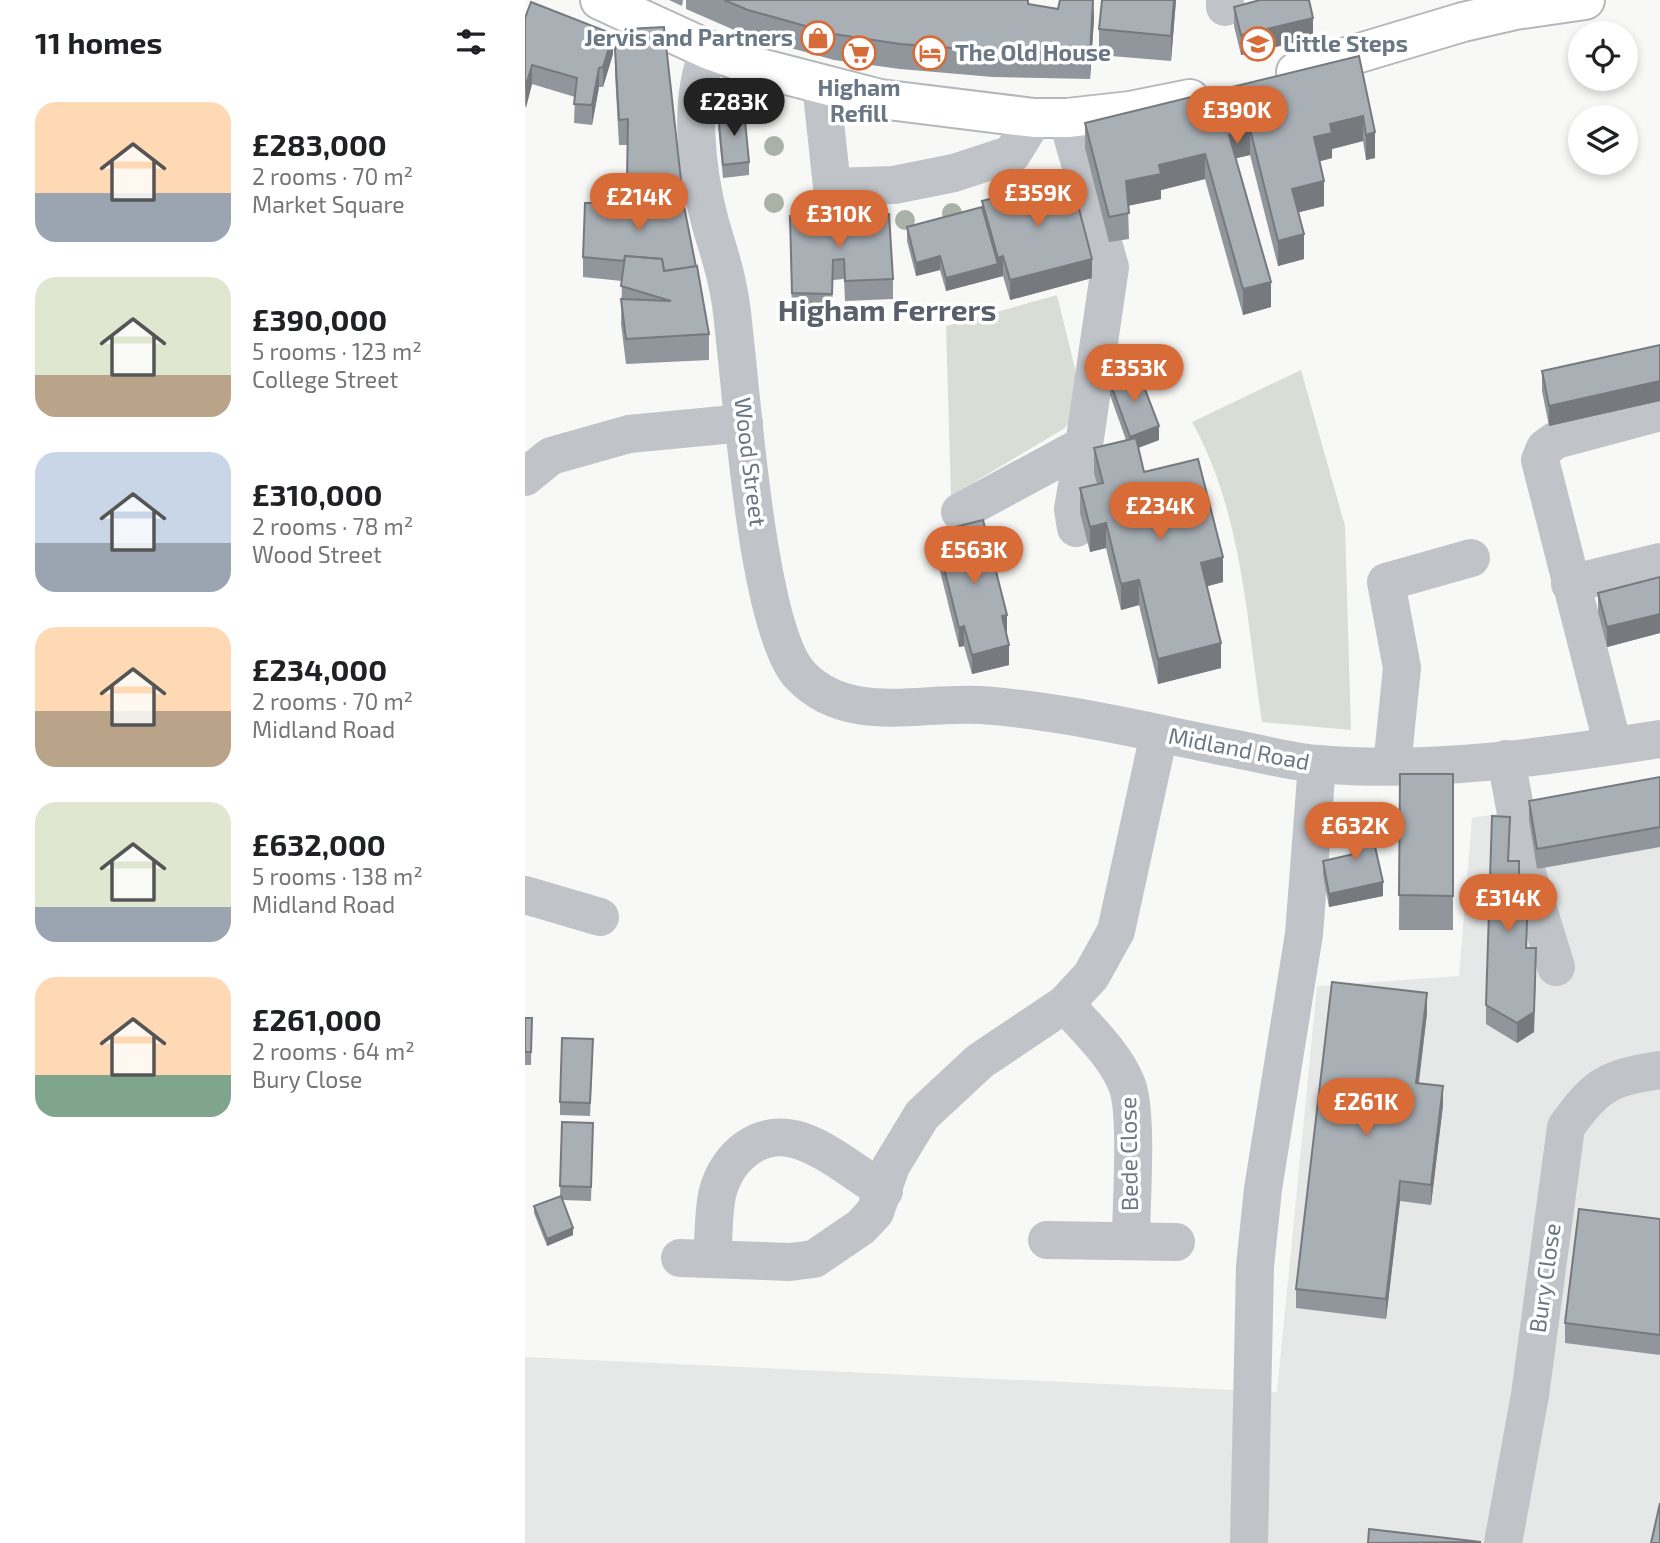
<!DOCTYPE html>
<html lang="en">
<head>
<meta charset="utf-8">
<style>
	body { margin:0; font-family:"Exo 2",sans-serif; background:#f6f6f6; color:#202124; height:100vh; display:flex; flex-direction:column; font-size:26px; white-space:nowrap }
	* { box-sizing:border-box; margin:0 }
	p { font-size:23px; color:#757577 }
	.icon { flex:none; width:38px; height:38px; fill:none; stroke:currentColor; stroke-width:2; stroke-linecap:round; stroke-linejoin:round }
	.map { position:relative; flex:1; overflow:hidden }
	.details { display:flex; flex-direction:column; background:#fff; width:525px }
	.details>* { flex:none }
	.fabs { position:absolute; left:1043px; top:21px; display:grid; gap:14px }
	.fabs a { display:grid; place-items:center; width:70px; height:70px; border-radius:50%; background:#fff; box-shadow:0 4px 10px #0003; font-size:35px }
	.price { position:absolute; translate:-50% -60px; padding:0 16px; border-radius:24px; background:#d76c38; color:#fff; font-size:23px; line-height:46px; filter:drop-shadow(0 2px 4px #0008) }
	.price::after { content:''; position:absolute; left:50%; top:42px; width:21px; height:16px; margin-left:-10px; background:inherit; clip-path:polygon(0 0,100% 0,50% 100%) }
	.price.current { background:#222; color:#fff }
	ul { padding:0; list-style:none }
	li { display:flex; align-items:center; gap:21px; height:175px; padding:0 35px }
	li span { display:grid; place-items:center; flex:none; width:196px; height:140px; border-radius:21px; color:#555 }
	li>.icon { margin-inline-start:auto }
	span .icon { width:84px; height:84px; fill:#fffc; stroke-width:1 }
	li b { font-size:30px }
	h2 { display:flex; justify-content:space-between; align-items:center; height:84px; padding:0 35px; font-size:30px }
	main { display:flex; flex:1; min-height:0 }
	.map>svg:first-child { display:block }
	.built { fill:#e6e8e7 }
	.green { fill:#d8ddd6 }
	.lines { fill:none; stroke-linecap:round; stroke-linejoin:round }
	.major-casing { stroke:#b4b8bc; stroke-width:42 }
	.minor { stroke:#c0c4c8; stroke-width:38 }
	.major { stroke:#fff; stroke-width:38 }
	.tree { fill:#a8b2a6 }
	.wall { fill:#90969c }
	.shaded-wall { fill:#767a7f }
	.building { fill:#a8afb5; stroke:#767a7f; stroke-width:2 }
	.labels { text-anchor:middle; stroke-width:7; stroke-linejoin:round; paint-order:stroke }
	.poi-label { font-size:23px; font-weight:bold; fill:#6a7785; stroke:#fff; text-anchor:start }
	.street-label { font-size:23px; fill:#6a7785; stroke:#fff }
	.district-label { font-size:30px; font-weight:bold; fill:#57606b; stroke:#fff }
</style>
</head>
<body>
<main>
<section class="details">
<h2>11 homes<svg class="icon" aria-label="filters" viewBox="0 0 24 24"><path d="M4 7h16M4 17h16"/><circle cx="9" cy="7" r="2"/><circle cx="15" cy="17" r="2"/></svg></h2>
<ul>
<li><span style="background:linear-gradient(#ffd9b3 65%,#9aa5b1 0)"><svg class="icon" aria-label="home" viewBox="0 0 24 24"><path d="M3 11l9-7 9 7M6 9v11h12V9"/></svg></span><div><b>£283,000</b><p>2 rooms · 70 m²</p><p>Market Square</p></div></li>
<li><span style="background:linear-gradient(#dfe7d0 70%,#b9a48a 0)"><svg class="icon" aria-label="home" viewBox="0 0 24 24"><path d="M3 11l9-7 9 7M6 9v11h12V9"/></svg></span><div><b>£390,000</b><p>5 rooms · 123 m²</p><p>College Street</p></div></li>
<li><span style="background:linear-gradient(#c9d6e8 65%,#9aa5b1 0)"><svg class="icon" aria-label="home" viewBox="0 0 24 24"><path d="M3 11l9-7 9 7M6 9v11h12V9"/></svg></span><div><b>£310,000</b><p>2 rooms · 78 m²</p><p>Wood Street</p></div></li>
<li><span style="background:linear-gradient(#ffd9b3 60%,#b9a48a 0)"><svg class="icon" aria-label="home" viewBox="0 0 24 24"><path d="M3 11l9-7 9 7M6 9v11h12V9"/></svg></span><div><b>£234,000</b><p>2 rooms · 70 m²</p><p>Midland Road</p></div></li>
<li><span style="background:linear-gradient(#dfe7d0 75%,#9aa5b1 0)"><svg class="icon" aria-label="home" viewBox="0 0 24 24"><path d="M3 11l9-7 9 7M6 9v11h12V9"/></svg></span><div><b>£632,000</b><p>5 rooms · 138 m²</p><p>Midland Road</p></div></li>
<li><span style="background:linear-gradient(#ffd9b3 70%,#7fa58c 0)"><svg class="icon" aria-label="home" viewBox="0 0 24 24"><path d="M3 11l9-7 9 7M6 9v11h12V9"/></svg></span><div><b>£261,000</b><p>2 rooms · 64 m²</p><p>Bury Close</p></div></li>
</ul>
</section>
<div class="map">
<svg width="1135" height="1543" viewBox="0 0 1135 1543">
	<rect width="100%" height="100%" fill="#f8f9f7"/>
	<!-- built -->
	<polygon class="built" points="1135,785 1135,1543 0,1543 0,1357 752,1392 792,986 934,976 947,818"/>
	<!-- green -->
	<g class="green">
		<polygon points="532,295 554,385 552,410 540,428 426,496 421,326"/>
		<path d="M776,370L820,526L826,730L737,722C722,622 717,511 667,422Z"/>
	</g>
	<g class="lines">
		<defs>
			<g id="major">
				<polyline points="75,0 184,50 231,67 355,99 509,118 542,118 605,111 665,99"/>
				<polyline points="771,72 938,22 990,10 1060,0"/>
			</g>
		</defs>
		<!-- major casing -->
		<use href="#major" class="major-casing"/>
		<!-- minor -->
		<g class="minor">
			<polyline points="700,7 700,0"/>
			<path d="M184,50C163,100 171,169 185,222C191,244 199,265 203,288C207,305 208,323 210,341C218,409 233,629 275,675C323,726 395,701 456,705C542,711 627,733 711,749C738,754 766,762 794,764C906,774 1025,756 1135,739"/>
			<polyline points="296,84 307,187 369,185 429,173 487,154 509,118"/>
			<polyline points="0,477 26,456 104,434 219,423"/>
			<polyline points="435,512 559,445 585,267 542,118"/>
			<polyline points="551,528 548,509 559,445"/>
			<polyline points="1045,584 1135,562"/>
			<polyline points="1088,746 1015,460 1020,448 1031,440 1135,412"/>
			<polyline points="981,759 1002,873 1031,967"/>
			<polyline points="867,766 877,668 861,582 946,558"/>
			<polyline points="0,895 75,917"/>
			<path d="M540,1004C561,1028 590,1054 602,1085C613,1114 606,1205 606,1241"/>
			<polyline points="522,1240 651,1242"/>
			<polyline points="155,1258 265,1262 289,1259 336,1227 350,1212 366,1166 397,1115 455,1061 540,1004 566,976 591,931 634,734"/>
			<path d="M187,1259C189,1238 188,1215 192,1195C201,1156 236,1127 276,1141C305,1151 333,1175 359,1191"/>
			<polyline points="724,1543 730,1266 738,1189 779,934 792,764"/>
			<path d="M978,1543L1005,1395L1041,1127C1072,1084 1083,1078 1135,1070"/>
		</g>
		<!-- major -->
		<use href="#major" class="major"/>
	</g>
	<!-- trees -->
	<g class="tree">
		<circle cx="249" cy="146" r="10"/>
		<circle cx="515" cy="183" r="10"/>
		<circle cx="249" cy="203" r="10"/>
		<circle cx="427" cy="213" r="10"/>
		<circle cx="380" cy="220" r="10"/>
	</g>
	<!-- wall -->
	<g class="wall">
		<polygon points="144,0 158,0 157,6"/>
		<polygon points="161,0 504,0 504,4 569,19 565,79 468,77 375,69 309,60 223,36 161,9"/>
		<polygon points="651,0 646,61 574,55 574,29"/>
		<polygon points="731,0 784,0 788,38 716,55 709,26 709,7 731,2"/>
		<polygon points="0,18 88,54 78,87 74,87 67,125 49,123 50,97 7,84 0,108"/>
		<polygon points="90,49 156,180 156,201 184,334 184,360 101,364 96,324 97,281 58,277 58,257 102,202 103,145 94,145 90,74"/>
		<polygon points="834,56 850,158 841,160 838,141 807,149 807,158 794,161 799,206 774,212 779,259 753,266 725,155 711,158 746,307 718,315 680,179 636,190 636,199 603,206 604,239 584,242 560,148 560,123"/>
		<polygon points="193,113 224,162 224,175 198,178 193,126"/>
		<polygon points="457,201 567,278 485,300 478,276 421,291 415,270 391,276 382,241 382,227 457,207"/>
		<polygon points="265,236 368,279 368,299 320,301 319,279 308,280 307,314 267,313"/>
		<polygon points="1135,345 1135,401 1024,426 1017,391 1017,371"/>
		<polygon points="585,382 634,440 613,448 619,472 698,582 682,586 696,668 633,684 614,605 596,610 581,548 565,552 555,513 555,488 572,484 569,473 569,448 601,440 585,395"/>
		<polygon points="410,532 482,635 484,665 447,674 439,646 434,647 410,551"/>
		<polygon points="1135,577 1135,633 1082,647 1073,612 1073,593"/>
		<polygon points="875,774 928,774 928,930 874,930"/>
		<polygon points="1135,777 1135,847 1012,869 1004,820 1004,801"/>
		<polygon points="823,824 858,896 804,907 798,875 798,861 826,855 823,837"/>
		<polygon points="984,861 994,896 1002,948 1011,968 1009,1032 992,1043 961,1024 961,1005"/>
		<polygon points="902,1013 894,1083 918,1105 906,1205 875,1201 861,1319 771,1308 771,1289"/>
		<polygon points="0,1018 7,1018 6,1065 0,1065"/>
		<polygon points="68,1052 65,1116 35,1115 35,1102"/>
		<polygon points="37,1122 68,1136 66,1201 37,1200 48,1235 22,1246 9,1213 9,1206 35,1196"/>
		<polygon points="1135,1219 1135,1355 1040,1343 1040,1323"/>
	</g>
	<!-- shaded-wall -->
	<g class="shaded-wall">
		<polygon points="569,0 569,19 565,79 565,54"/>
		<polygon points="649,0 651,0 646,61 646,36"/>
		<polygon points="788,18 788,38 716,55 716,35"/>
		<polygon points="88,34 88,54 78,87 78,67"/>
		<polygon points="7,65 7,84 1,108 1,89"/>
		<polygon points="74,68 74,87 67,125 67,105"/>
		<polygon points="838,116 838,141 807,149 807,158 789,163 789,137 805,124"/>
		<polygon points="725,129 725,155 704,160 704,135"/>
		<polygon points="850,132 850,158 841,160 841,135"/>
		<polygon points="680,154 680,179 636,190 636,199 601,206 601,181 634,165"/>
		<polygon points="799,181 799,206 767,214 767,189"/>
		<polygon points="779,234 779,259 753,266 753,241"/>
		<polygon points="415,256 415,270 391,276 391,263"/>
		<polygon points="478,256 478,276 421,291 421,278 473,264 473,258"/>
		<polygon points="567,259 567,278 485,300 485,280"/>
		<polygon points="746,282 746,307 718,315 718,289"/>
		<polygon points="1135,381 1135,401 1024,426 1024,406"/>
		<polygon points="634,426 634,440 605,451 605,437"/>
		<polygon points="581,523 581,548 565,552 565,527"/>
		<polygon points="698,557 698,582 676,588 676,563"/>
		<polygon points="614,580 614,605 596,610 596,584"/>
		<polygon points="1135,614 1135,633 1082,647 1082,627"/>
		<polygon points="482,615 482,635 477,616"/>
		<polygon points="439,626 439,646 434,647 434,628"/>
		<polygon points="696,643 696,668 633,684 633,659"/>
		<polygon points="484,645 484,665 447,674 447,655"/>
		<polygon points="858,882 858,896 804,907 804,894"/>
		<polygon points="1011,948 1009,1032 992,1043 992,1023"/>
		<polygon points="902,993 902,1013 891,1102 891,1083"/>
		<polygon points="918,1086 918,1105 906,1205 906,1185"/>
		<polygon points="875,1181 875,1201 861,1319 861,1299"/>
		<polygon points="48,1228 48,1235 22,1246 22,1239"/>
	</g>
	<!-- building -->
	<g class="building">
		<polygon points="199,0 503,0 503,4 533,9 535,0 568,0 565,54 468,51 375,44 309,34 223,10"/>
		<polygon points="577,0 649,0 646,36 574,29"/>
		<polygon points="735,0 784,0 788,18 716,35 709,7"/>
		<polygon points="6,2 88,34 78,67 74,68 67,105 49,104 52,78 7,65 0,89 0,18"/>
		<polygon points="139,27 156,180 102,181 103,119 94,120 90,49 101,29"/>
		<polygon points="834,56 850,132 841,135 838,116 805,124 807,133 789,137 799,181 767,189 779,234 753,241 725,129 704,135 746,282 718,289 680,154 634,165 636,174 601,181 604,213 584,217 560,123"/>
		<polygon points="219,110 224,162 198,165 193,113"/>
		<polygon points="546,178 567,259 485,280 478,256 473,258 457,201"/>
		<polygon points="158,201 171,267 139,271 137,259 100,256 99,261 58,257 60,203"/>
		<polygon points="457,207 473,264 421,278 415,256 391,263 382,227"/>
		<polygon points="364,214 368,279 320,281 319,259 308,260 307,294 267,293 265,216"/>
		<polygon points="100,256 137,259 139,271 172,266 184,334 101,339 96,299 146,301 96,286"/>
		<polygon points="1135,345 1135,381 1024,406 1017,371"/>
		<polygon points="613,371 634,426 605,437 585,382"/>
		<polygon points="611,438 619,472 673,459 698,557 676,563 696,643 633,659 614,580 596,584 581,523 565,527 555,488 578,483 569,448"/>
		<polygon points="458,520 482,615 477,616 484,645 447,655 439,626 434,628 410,532"/>
		<polygon points="1135,577 1135,614 1082,627 1073,593"/>
		<polygon points="875,774 928,774 928,896 874,895"/>
		<polygon points="1135,777 1135,827 1012,849 1004,801"/>
		<polygon points="967,816 985,817 983,861 994,861 994,896 1003,897 1001,948 1011,948 1009,1012 992,1023 961,1005"/>
		<polygon points="844,820 858,882 804,894 798,861 829,854 823,824"/>
		<polygon points="807,982 902,993 891,1083 918,1086 906,1185 875,1181 861,1299 771,1289"/>
		<polygon points="0,1018 7,1018 6,1052 0,1052"/>
		<polygon points="37,1038 68,1039 65,1103 35,1102"/>
		<polygon points="37,1122 68,1123 66,1187 35,1186"/>
		<polygon points="36,1196 48,1228 22,1239 9,1206"/>
		<polygon points="1054,1209 1135,1219 1135,1335 1040,1323"/>
		<polygon points="1135,1503 1135,1543 1126,1543"/>
		<polygon points="844,1529 956,1542 843,1543"/>
	</g>
	<!-- icons -->
	<defs>
		<symbol id="shop-ring" viewBox="-11 -11 22 22"><circle r="9.5" fill="#fff" stroke="#d76c38" stroke-width="1.5"/><path d="M-5-2.5h2.3a2.7 3.5 0 0 1 5.4 0H5L5.5 6h-11ZM-1.5-2.5h3a1.5 2.3 0 0 0-3 0Z" fill="#d76c38"/></symbol>
		<symbol id="school-ring" viewBox="-11 -11 22 22"><circle r="9.5" fill="#fff" stroke="#d76c38" stroke-width="1.5"/><path d="M0-5L7-2L0 1L-7-2ZM-4 1L0 2.5L4 1V4Q0 6-4 4Z" fill="#d76c38"/></symbol>
		<symbol id="supermarket-ring" viewBox="-11 -11 22 22"><circle r="9.5" fill="#fff" stroke="#d76c38" stroke-width="1.5"/><path d="M-6-5.5h2.5l.6 2H6L4.5 2H-2.5L-4.4-4H-6ZM-1.5 3.2a1.3 1.3 0 1 0 .1 0ZM3 3.2a1.3 1.3 0 1 0 .1 0Z" fill="#d76c38"/></symbol>
		<symbol id="hotel-ring" viewBox="-11 -11 22 22"><circle r="9.5" fill="#fff" stroke="#d76c38" stroke-width="1.5"/><path d="M-6-4.5h1.5V1H6V5H4.5V3h-9V5H-6ZM-4 0a1.8 1.8 0 1 1 3.6 0ZM.5 0V-2.5h3Q6-2.5 6 0Z" fill="#d76c38"/></symbol>
	</defs>
	<g fill-rule="evenodd">
		<use href="#shop-ring" x="274" y="19" width="38" height="38"/>
		<use href="#school-ring" x="714" y="25" width="38" height="38"/>
		<use href="#supermarket-ring" x="315" y="34" width="38" height="38"/>
		<use href="#hotel-ring" x="386" y="34" width="38" height="38"/>
	</g>
	<g class="labels">
		<!-- poi labels -->
		<g class="poi-label">
			<text x="268" y="46" text-anchor="end">Jervis and Partners</text>
			<text x="758" y="52">Little Steps</text>
			<text x="430" y="61">The Old House</text>
			<text x="334" y="96" text-anchor="middle">Higham<tspan x="334" dy="26">Refill</tspan></text>
		</g>
		<!-- street labels -->
		<g class="street-label">
			<text transform="translate(225 462) rotate(83)" y="8">Wood Street</text>
			<text transform="translate(714 749) rotate(11)" y="8">Midland Road</text>
			<text transform="translate(604 1154) rotate(-91)" y="8">Bede Close</text>
			<text transform="translate(1020 1278) rotate(-82)" y="8">Bury Close</text>
		</g>
		<!-- district labels -->
		<g class="district-label">
			<text x="362" y="321">Higham Ferrers</text>
		</g>
	</g>
</svg>
<div class="fabs">
<a><svg class="icon" aria-label="locate" viewBox="0 0 24 24"><circle cx="12" cy="12" r="6"/><path d="M12 2v4M12 18v4M2 12h4M18 12h4"/></svg></a>
<a><svg class="icon" aria-label="layers" viewBox="0 0 24 24"><path d="M12 4l9 5-9 5-9-5zM3 14l9 5 9-5"/></svg></a>
</div>
<b class="price current" style="left:209px;top:138px">£283K</b>
<b class="price" style="left:712px;top:146px">£390K</b>
<b class="price" style="left:513px;top:229px">£359K</b>
<b class="price" style="left:114px;top:233px">£214K</b>
<b class="price" style="left:314px;top:250px">£310K</b>
<b class="price" style="left:609px;top:404px">£353K</b>
<b class="price" style="left:635px;top:542px">£234K</b>
<b class="price" style="left:449px;top:586px">£563K</b>
<b class="price" style="left:830px;top:862px">£632K</b>
<b class="price" style="left:983px;top:934px">£314K</b>
<b class="price" style="left:841px;top:1138px">£261K</b>
</div>
</main>
</body>
</html>
